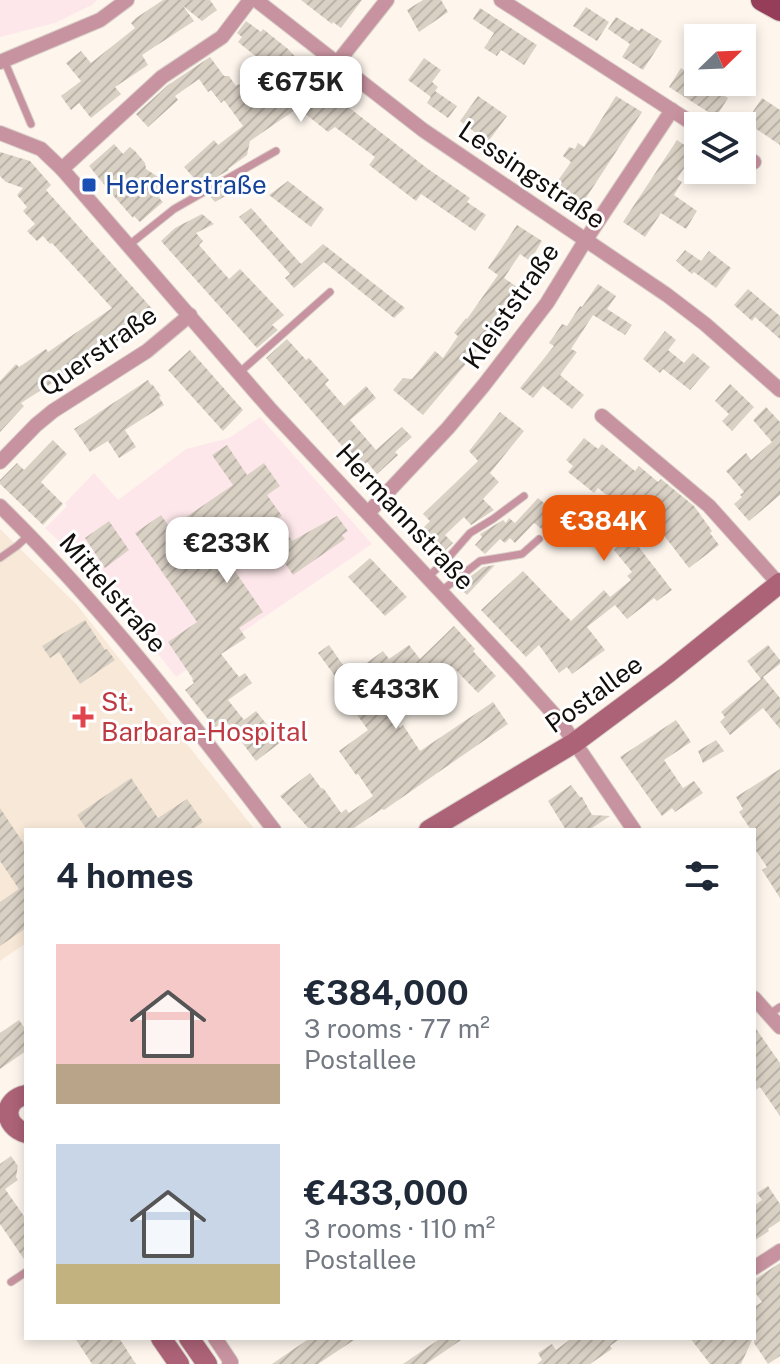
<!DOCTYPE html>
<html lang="en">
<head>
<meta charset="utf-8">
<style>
	body { margin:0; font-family:"Public Sans",sans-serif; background:#f2f2f3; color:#1f2937; height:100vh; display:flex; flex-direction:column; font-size:30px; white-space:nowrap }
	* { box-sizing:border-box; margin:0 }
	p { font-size:26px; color:#747a83 }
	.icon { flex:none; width:44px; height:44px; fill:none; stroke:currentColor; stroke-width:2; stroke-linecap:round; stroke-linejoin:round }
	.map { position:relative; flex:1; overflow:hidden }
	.drawer { position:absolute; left:24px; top:828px; width:732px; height:512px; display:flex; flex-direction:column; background:#fff; border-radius:0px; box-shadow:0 4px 12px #0003 }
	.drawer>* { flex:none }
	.needle { width:52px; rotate:67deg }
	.buttons { position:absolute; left:684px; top:24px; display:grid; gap:16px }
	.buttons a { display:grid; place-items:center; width:72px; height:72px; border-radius:0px; background:#fff; box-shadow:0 4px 12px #0003; font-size:40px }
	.price { position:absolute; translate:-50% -68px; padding:0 18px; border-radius:16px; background:#fff; color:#222; font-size:26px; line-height:52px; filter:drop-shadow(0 2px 4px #0008) }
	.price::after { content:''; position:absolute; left:50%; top:48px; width:24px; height:18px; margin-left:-12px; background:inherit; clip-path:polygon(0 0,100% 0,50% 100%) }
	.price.active { background:#ea580c; color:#fff }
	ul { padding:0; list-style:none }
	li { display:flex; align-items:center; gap:24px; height:200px; padding:0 32px }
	li span { display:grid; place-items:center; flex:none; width:224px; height:160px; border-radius:0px; color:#555 }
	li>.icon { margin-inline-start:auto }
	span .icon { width:96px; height:96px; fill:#fffc; stroke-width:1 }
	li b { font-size:34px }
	h2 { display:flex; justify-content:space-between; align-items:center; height:96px; padding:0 32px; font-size:34px }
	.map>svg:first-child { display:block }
	.built { fill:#f8e8d7 }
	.education { fill:#fde7ea }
	.building { fill:url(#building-hatch) }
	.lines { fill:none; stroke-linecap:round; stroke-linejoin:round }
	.lane-casing { stroke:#d8d1c9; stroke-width:9 }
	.street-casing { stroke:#d8d1c9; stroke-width:16 }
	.secondary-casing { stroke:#d8d1c9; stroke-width:22 }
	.primary-casing { stroke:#d8d1c9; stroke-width:24 }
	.lane { stroke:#c893a0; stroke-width:7 }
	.street { stroke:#c893a0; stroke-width:14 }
	.secondary { stroke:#ac6277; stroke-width:20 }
	.primary { stroke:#963d5a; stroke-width:22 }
	.transit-dot { fill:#1a4fb4; stroke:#fff; stroke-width:3 }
	.health-dot { fill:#e0444e; stroke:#fff; stroke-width:3 }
	.labels { text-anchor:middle; stroke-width:6; stroke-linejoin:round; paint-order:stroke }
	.street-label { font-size:26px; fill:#120e0b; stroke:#fff }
	.transit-label { font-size:26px; fill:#164399; stroke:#fff; text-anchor:start }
	.health-label { font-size:26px; fill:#be3a42; stroke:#fff; text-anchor:start }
</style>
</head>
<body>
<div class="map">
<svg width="780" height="1364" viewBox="0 0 780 1364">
	<defs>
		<pattern id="building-hatch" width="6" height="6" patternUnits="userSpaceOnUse" patternTransform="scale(2)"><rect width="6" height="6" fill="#dad1c5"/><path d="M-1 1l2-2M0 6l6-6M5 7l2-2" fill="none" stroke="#bab2a8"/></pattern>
	</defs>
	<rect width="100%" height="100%" fill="#fef6ed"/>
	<!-- built -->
	<polygon class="built" points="0,529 77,605 255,830 26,830 26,943 0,961"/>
	<!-- education -->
	<g class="education">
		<polygon points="0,0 97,0 92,5 55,23 0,37"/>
		<polygon points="260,417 372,544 176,677 100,580 45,528 67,506 65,503 94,473 118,500 186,449 229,438"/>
	</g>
	<!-- building -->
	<g class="building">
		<polygon points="163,0 210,0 217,10 202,21 183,6 194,21 142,55 148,65 115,87 121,94 91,118 79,103 71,110 61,96 81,81 66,63 81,51 91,63 135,28 131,23 136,18"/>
		<polygon points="301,0 362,0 341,28 333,22 332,24"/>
		<polygon points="423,0 441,0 448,12 419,32 407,10"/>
		<polygon points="586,7 609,22 597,41 573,26"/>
		<polygon points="480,8 537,45 524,65 501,50 497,56 484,48 494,33 473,19"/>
		<polygon points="616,17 639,31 641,28 662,41 643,70 622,57 630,44 608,29"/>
		<polygon points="246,21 261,32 263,29 288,49 302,64 301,66 340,96 338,99 428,169 470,198 467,202 486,215 475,231 421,194 416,201 369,165 375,157 335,127 328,132 298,108 250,141 247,155 228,169 229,170 201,186 184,167 214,140 218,145 243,126 224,100 221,103 211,90 208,92 199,79 175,96 178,100 148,127 136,114 168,85 210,57 224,76 229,76 236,86 239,84 249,97 252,95 262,108 289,87 255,61 258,58 238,42 242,37 237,33"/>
		<polygon points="424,58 441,70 432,82 438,87 435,91 457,106 448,118 427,103 431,97 408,80"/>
		<polygon points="681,68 698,79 698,82 703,82 728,98 716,117 669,87"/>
		<polygon points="478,96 507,116 488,142 460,121"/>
		<polygon points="616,96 642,112 582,204 571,197 569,200 552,189 571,162 563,156 569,147 575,149 578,143 584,147"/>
		<polygon points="762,98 780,110 780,145 746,122"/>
		<polygon points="677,140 695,152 677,179 682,182 674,195 697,211 686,229 661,213 645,237 623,222"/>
		<polygon points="114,144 123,154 130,147 135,151 145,163 146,169 161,179 168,189 159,198 163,202 140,222 134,216 133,218 111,193 89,166"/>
		<polygon points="0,152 30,161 51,185 46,190 155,312 134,331 128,325 119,332 123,338 21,403 24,406 0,432 0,381 16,364 19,367 46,349 48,352 112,308 52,243 50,244 43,236 37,241 27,231 35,224 23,211 27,207 17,195 23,188 6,182 0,176"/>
		<polygon points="288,181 324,209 311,227 269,195"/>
		<polygon points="235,182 239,188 215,202 210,196"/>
		<polygon points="251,208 301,264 323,244 405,308 394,318 324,262 294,288 285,278 290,274 239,217"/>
		<polygon points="202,214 214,224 196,233 203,241 199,245 229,279 240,269 284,315 272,325 278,330 257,348 161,241 175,228"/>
		<polygon points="517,225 542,241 530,261 520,254 504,278 520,289 469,361 466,359 465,365 423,415 393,390 403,378 412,379 435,351 443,358 458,336 454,333 466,318 467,319 498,275 488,268"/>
		<polygon points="685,250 701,261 709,251 731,268 716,288 694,272 692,274 676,261"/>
		<polygon points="598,284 616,296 607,309 632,325 625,335 593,315 571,349 577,352 560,375 584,395 572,409 543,386 533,398 520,388 554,346 549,343 562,324 567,326 580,306 582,307"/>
		<polygon points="748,289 780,316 780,339 755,317 752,321 734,305"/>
		<polygon points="665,331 676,340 668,350 684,363 693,353 710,367 690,390 663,369 660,373 643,359"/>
		<polygon points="287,339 306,360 309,358 329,380 325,384 344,406 366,386 376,398 350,420 376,450 402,427 412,437 395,452 398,455 377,474 367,462 361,468 266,358"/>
		<polygon points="190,350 243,410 223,431 168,370"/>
		<polygon points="148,380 151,385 152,384 161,396 159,397 164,405 125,430 136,447 119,458 108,441 90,452 74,429"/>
		<polygon points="730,384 754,407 732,431 722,421 729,414 715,401"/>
		<polygon points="766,407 780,422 780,495 749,521 734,504 742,497 740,495 744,492 726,471 746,453 751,460 772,442 753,420"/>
		<polygon points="500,412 524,431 490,473 499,482 483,499 494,510 471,525 464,517 445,535 453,543 438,557 416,535 430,521 423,514 478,461 469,451"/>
		<polygon points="584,438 598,449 602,444 635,471 639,466 658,482 661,479 694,506 712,531 710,533 719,545 689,568 659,529 638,546 672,590 657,601 654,598 627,619 615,605 587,627 605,650 572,674 567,667 559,673 539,645 526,657 481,610 523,571 571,621 604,590 610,597 631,580 627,576 632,572 614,550 643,525 598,488 594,493 568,472 573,466 566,460"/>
		<polygon points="53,440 67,454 41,482 63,504 43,525 0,484 0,480 17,463 24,470"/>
		<polygon points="227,445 247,475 264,463 280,486 267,495 282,516 277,519 292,541 337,516 348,531 342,535 345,539 293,575 280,556 276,559 263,540 250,545 228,561 263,612 239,628 246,638 221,654 239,677 245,673 252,683 228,700 244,720 256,711 281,742 256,761 225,720 215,728 185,690 194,683 192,680 193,679 168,642 197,622 135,533 161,515 170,528 233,485 212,455"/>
		<polygon points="538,498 569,524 556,540 534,523 515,543 510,538 505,543 500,539 485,554 475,545 482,537 480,534 503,520 506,523 509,518 515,523"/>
		<polygon points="109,521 129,550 105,568 85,538"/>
		<polygon points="370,558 407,597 385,616 348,577"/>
		<polygon points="495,565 467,595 458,586 483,567"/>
		<polygon points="85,620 105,650 107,649 115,660 80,684 59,652 50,658 42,646"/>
		<polygon points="454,626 475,649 473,651 496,676 478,693 453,667 427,685 438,701 427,708 407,680 381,699 400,728 403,725 420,751 493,702 508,724 384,810 382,809 351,830 310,830 280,796 310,773 321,788 324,789 341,813 346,809 349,813 373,796 358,774 356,775 339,751 368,730 345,698 349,695 318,653 329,645 350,675 383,651 389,659 409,645 420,659"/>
		<polygon points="768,645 780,660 780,664 763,677 780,698 780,729 763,708 730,735 720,722 725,717 721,712 761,679 747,661"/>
		<polygon points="676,720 691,742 664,760 683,788 694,781 703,793 675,812 672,808 662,816 620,757"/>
		<polygon points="716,740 724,751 703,763 698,751"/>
		<polygon points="780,769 780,898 762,870 767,867 754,848 754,830 751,830 739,812 743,809 736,797"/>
		<polygon points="131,778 158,818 187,799 203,822 192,830 87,830 77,815"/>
		<polygon points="571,785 580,797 582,797 592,815 610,816 589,830 566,830 548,801"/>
		<polygon points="0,808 26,847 26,928 0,946 0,902 19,889 0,861"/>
		<polygon points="19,1020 26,1030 26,1051 0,1069 0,1033"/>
		<polygon points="754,1026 780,1063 780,1116 760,1087 754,1091"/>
		<polygon points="11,1156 18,1166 16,1177 18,1180 5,1189 26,1219 26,1262 0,1224 0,1164"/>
		<polygon points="768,1186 780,1204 780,1221 768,1229 769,1231 754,1241 754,1206 762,1200 757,1193"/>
		<polygon points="780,1263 780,1356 768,1364 754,1343 754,1307 762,1302 754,1291 754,1280"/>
		<polygon points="75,1338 119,1338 136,1364 92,1364"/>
		<polygon points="310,1338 357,1338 318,1364 272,1364"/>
		<polygon points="441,1338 464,1338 426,1364 403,1364"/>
		<polygon points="572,1338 621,1338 610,1346 612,1349 590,1364 537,1364 542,1360 538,1353 552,1344 556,1350"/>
		<polygon points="690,1338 753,1338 741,1364 710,1364"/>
	</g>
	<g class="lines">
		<defs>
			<g id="lane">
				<polyline points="4,60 31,124"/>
				<polyline points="129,245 174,209 276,151"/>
				<polyline points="240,372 330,292"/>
				<polyline points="0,558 17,546 29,535"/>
				<polyline points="427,578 449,557 470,533 493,519 524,496"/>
				<polyline points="440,592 480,561 522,554 539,539"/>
				<polyline points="768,1015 780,1007"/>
				<polyline points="11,1282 26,1272"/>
			</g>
			<g id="street">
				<polyline points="256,0 423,130 667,295 705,324 780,390"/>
				<polyline points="501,0 698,127"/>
				<polyline points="0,62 100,20 127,0"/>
				<polyline points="337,63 387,0"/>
				<polyline points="0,133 41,149 62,169 271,410 517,673 560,721 634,830"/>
				<polyline points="742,155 754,162"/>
				<polyline points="62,169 162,77 222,37 250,0"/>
				<polyline points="602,416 709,506 779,584"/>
				<polyline points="0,462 36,425 53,411 147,351 190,315"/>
				<path d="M0,506C102,606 188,717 274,830"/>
				<polyline points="368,513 448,428 484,385 547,303 585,241 672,110"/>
				<polyline points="754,998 780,1027"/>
				<polyline points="754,1268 780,1251"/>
				<polyline points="215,1338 231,1362 229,1364"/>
			</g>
			<g id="secondary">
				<polyline points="429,830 574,743 668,673 780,583"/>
				<path d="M26,1095C2,1100 3,1126 26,1133"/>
				<polyline points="161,1338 179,1364"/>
				<polyline points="189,1338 207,1364"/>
			</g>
			<polyline id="primary" points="762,0 780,10"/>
		</defs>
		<!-- lane casing -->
		<use href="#lane" class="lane-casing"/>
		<!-- street casing -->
		<use href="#street" class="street-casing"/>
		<!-- secondary casing -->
		<use href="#secondary" class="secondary-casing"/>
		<!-- primary casing -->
		<use href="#primary" class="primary-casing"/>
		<!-- lane -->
		<use href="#lane" class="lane"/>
		<!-- street -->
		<use href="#street" class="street"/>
		<!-- secondary -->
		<use href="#secondary" class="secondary"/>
		<!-- primary -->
		<use href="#primary" class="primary"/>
	</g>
	<!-- markers -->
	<rect class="transit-dot" x="81" y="177" width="16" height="16" rx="4"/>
	<path class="health-dot" d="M79 705h8v8h8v8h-8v8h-8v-8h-8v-8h8z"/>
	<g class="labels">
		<!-- street labels -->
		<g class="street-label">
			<text transform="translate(532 175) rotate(34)" y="9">Lessingstraße</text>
			<text transform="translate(511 306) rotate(-55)" y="9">Kleiststraße</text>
			<text transform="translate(98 351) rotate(-35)" y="9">Querstraße</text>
			<text transform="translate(405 517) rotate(47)" y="9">Hermannstraße</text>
			<text transform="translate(113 593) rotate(49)" y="9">Mittelstraße</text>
			<text transform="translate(594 694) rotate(-36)" y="9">Postallee</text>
		</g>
		<!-- transit labels -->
		<g class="transit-label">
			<text x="105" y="194">Herderstraße</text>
		</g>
		<!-- health labels -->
		<g class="health-label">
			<text x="101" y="711">St.<tspan x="101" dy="30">Barbara-Hospital</tspan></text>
		</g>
	</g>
</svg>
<div class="buttons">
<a><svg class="needle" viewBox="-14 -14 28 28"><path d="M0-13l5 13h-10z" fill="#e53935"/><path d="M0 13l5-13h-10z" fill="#747a83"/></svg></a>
<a><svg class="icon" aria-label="layers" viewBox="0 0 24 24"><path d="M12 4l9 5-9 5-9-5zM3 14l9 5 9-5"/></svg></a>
</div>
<b class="price" style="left:301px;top:124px">€675K</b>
<b class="price active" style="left:604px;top:563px">€384K</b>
<b class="price" style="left:227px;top:585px">€233K</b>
<b class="price" style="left:396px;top:731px">€433K</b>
<section class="drawer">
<h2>4 homes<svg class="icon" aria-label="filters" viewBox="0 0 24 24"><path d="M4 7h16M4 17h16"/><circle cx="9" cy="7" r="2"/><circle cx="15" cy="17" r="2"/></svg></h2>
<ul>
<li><span style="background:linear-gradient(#f6c9c9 75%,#b9a48a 0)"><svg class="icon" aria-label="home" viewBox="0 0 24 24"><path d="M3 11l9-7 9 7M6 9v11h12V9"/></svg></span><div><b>€384,000</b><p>3 rooms · 77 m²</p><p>Postallee</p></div></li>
<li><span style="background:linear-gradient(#c9d6e8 75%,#c2b280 0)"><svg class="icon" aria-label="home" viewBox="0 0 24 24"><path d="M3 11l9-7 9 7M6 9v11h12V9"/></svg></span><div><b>€433,000</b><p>3 rooms · 110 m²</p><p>Postallee</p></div></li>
</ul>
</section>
</div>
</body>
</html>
